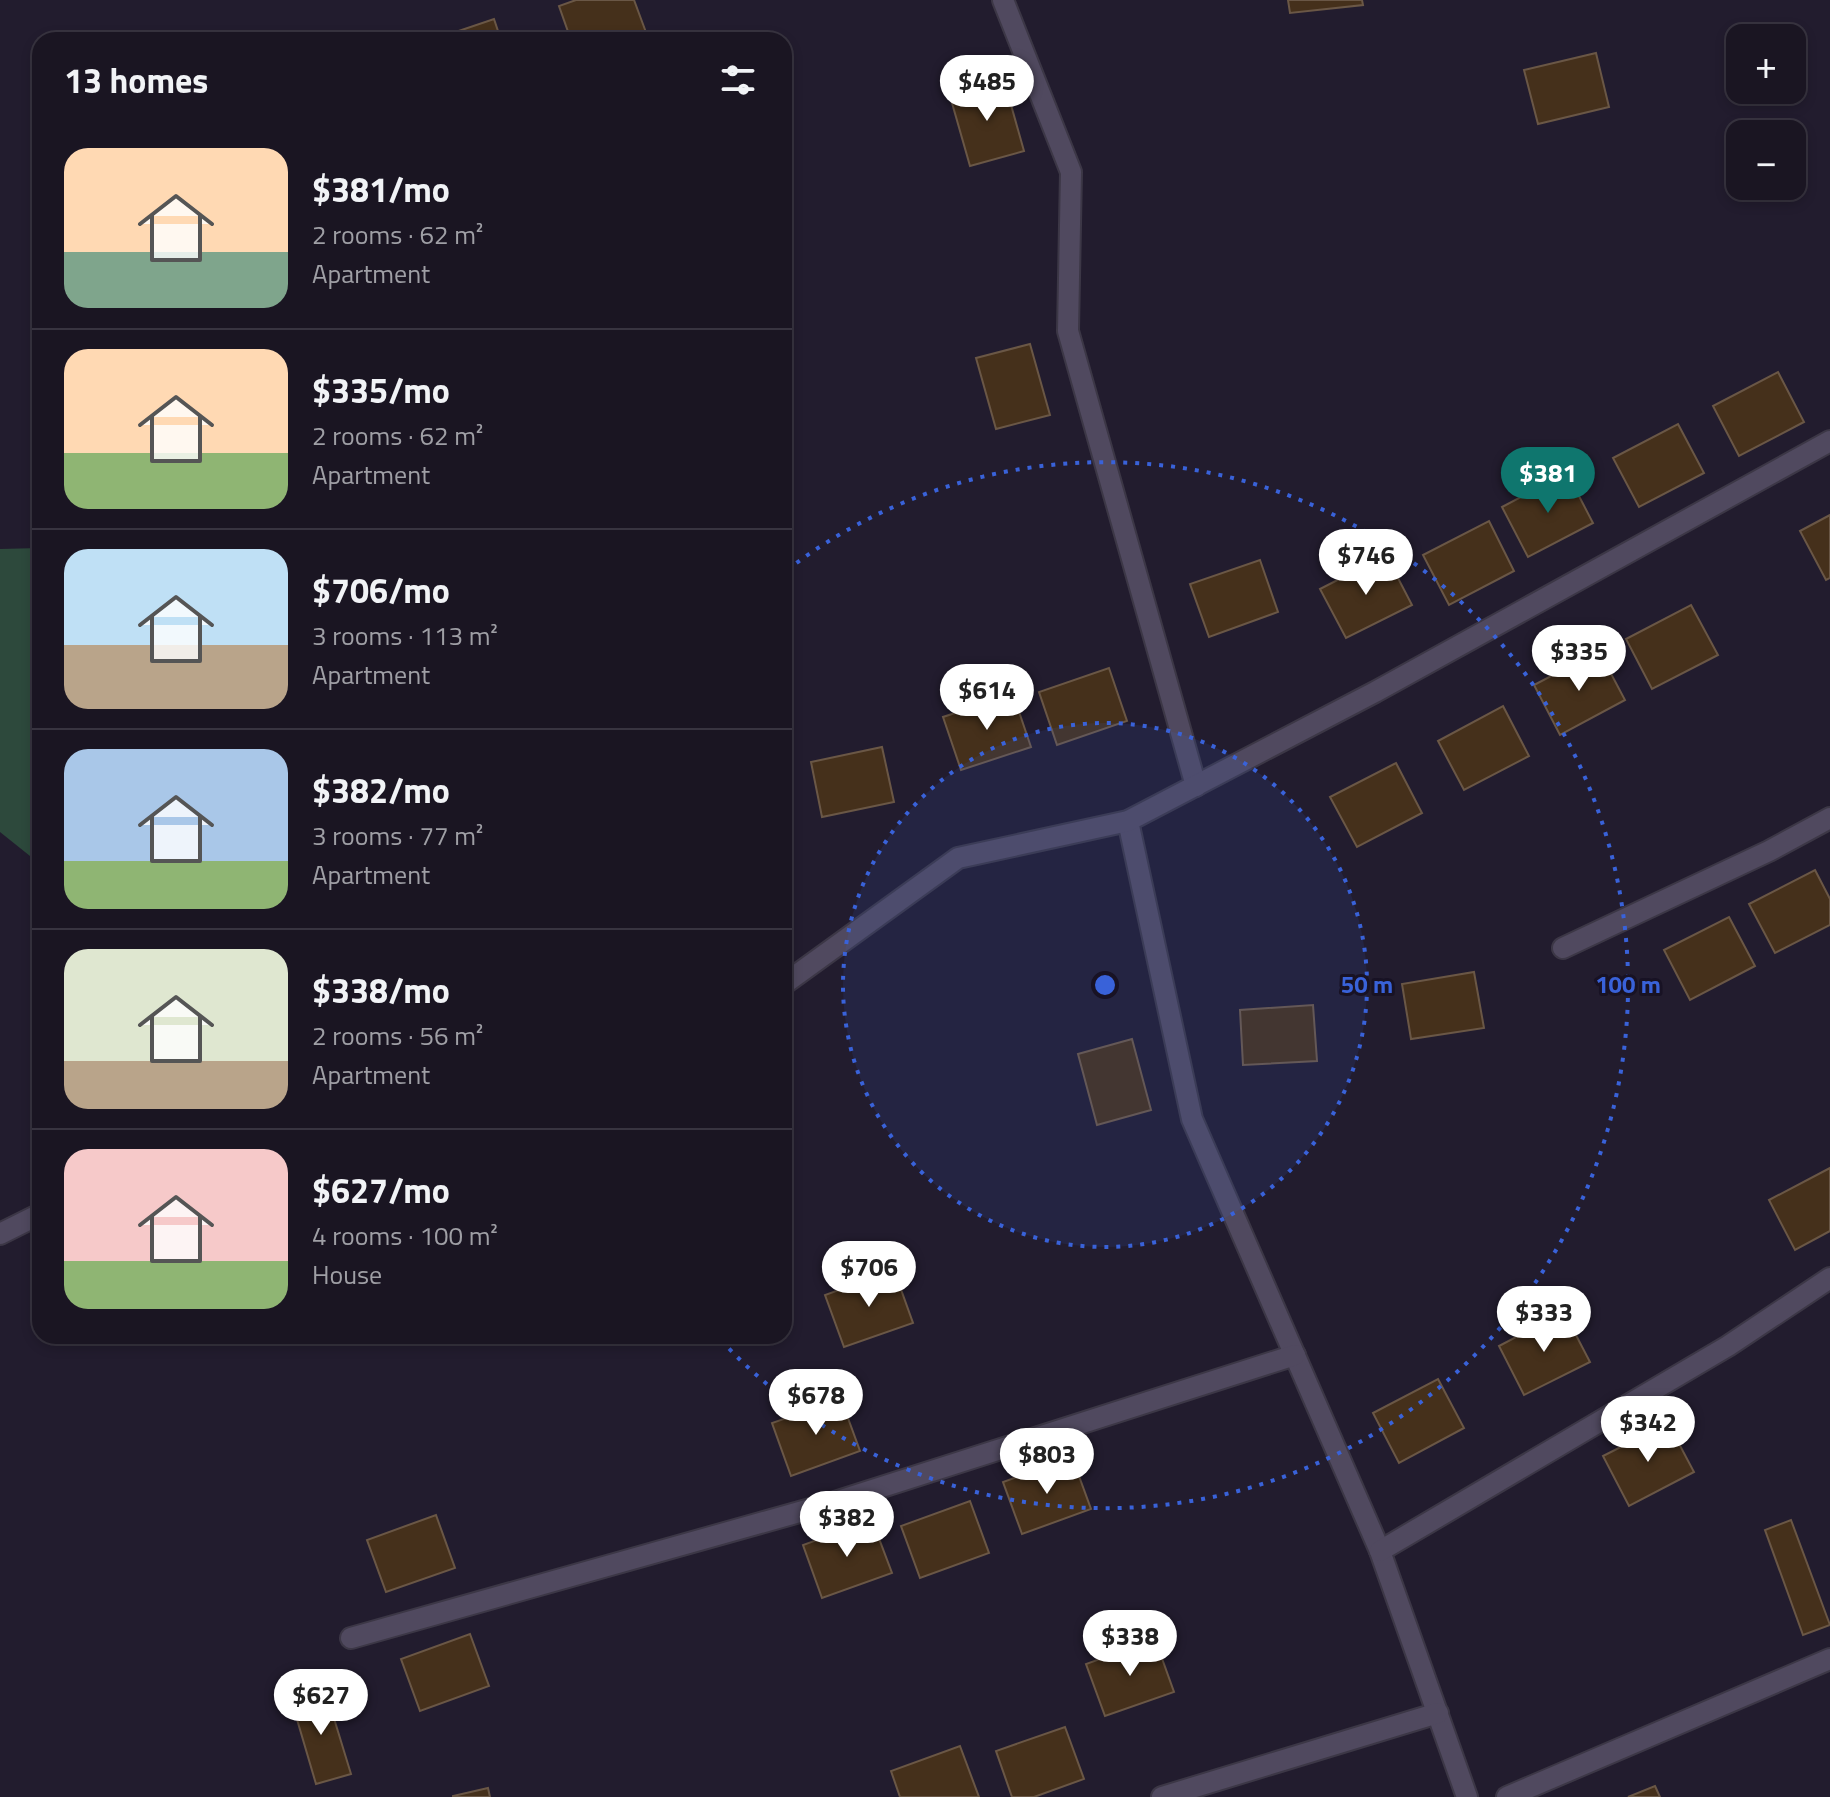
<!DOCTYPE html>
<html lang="en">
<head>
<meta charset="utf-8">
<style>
	body { margin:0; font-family:"Titillium Web",sans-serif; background:#27222f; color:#f1f3f6; height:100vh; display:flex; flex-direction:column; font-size:30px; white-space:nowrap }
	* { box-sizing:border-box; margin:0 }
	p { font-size:26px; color:#9f9fa5 }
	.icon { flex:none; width:44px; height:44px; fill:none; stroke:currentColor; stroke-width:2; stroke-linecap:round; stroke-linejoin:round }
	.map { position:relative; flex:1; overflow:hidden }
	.details { position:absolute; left:32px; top:32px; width:760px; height:1312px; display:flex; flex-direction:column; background:#1a1522; border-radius:24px; box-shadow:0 4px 12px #0003,0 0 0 2px #383440 }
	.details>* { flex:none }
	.buttons { position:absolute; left:1726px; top:24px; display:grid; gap:16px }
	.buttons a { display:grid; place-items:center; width:80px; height:80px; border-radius:16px; background:#1a1522; box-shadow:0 4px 12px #0003,0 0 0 2px #383440; font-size:40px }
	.price { position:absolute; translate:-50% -68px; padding:0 18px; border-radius:28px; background:#fff; color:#222; font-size:26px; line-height:52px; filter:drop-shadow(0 2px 4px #0008) }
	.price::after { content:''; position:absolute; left:50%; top:48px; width:24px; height:18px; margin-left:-12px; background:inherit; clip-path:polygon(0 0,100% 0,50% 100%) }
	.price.current { background:#0f766e; color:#fff }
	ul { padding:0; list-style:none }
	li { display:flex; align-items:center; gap:24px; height:200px; padding:0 32px }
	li+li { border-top:2px solid #383440 }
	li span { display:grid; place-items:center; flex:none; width:224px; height:160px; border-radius:24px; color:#555 }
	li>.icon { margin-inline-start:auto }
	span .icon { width:96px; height:96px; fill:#fffc; stroke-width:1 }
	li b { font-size:34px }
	h2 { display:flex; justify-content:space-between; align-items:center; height:96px; padding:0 32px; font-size:34px }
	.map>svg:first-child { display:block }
	.green { fill:#2d493c }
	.building { fill:#45301b; stroke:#6a5746; stroke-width:2 }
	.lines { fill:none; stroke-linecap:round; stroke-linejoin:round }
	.minor-casing { stroke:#3c3746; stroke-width:24 }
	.minor { stroke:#50495f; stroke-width:20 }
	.ring { fill:none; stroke:#3962d9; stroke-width:4; stroke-dasharray:4 8 }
	.centre { fill:#3962d9; stroke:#181224; stroke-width:4 }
	.ring-label { font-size:24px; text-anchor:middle; font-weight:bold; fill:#3962d9; stroke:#181224; stroke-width:6; stroke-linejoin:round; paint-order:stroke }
</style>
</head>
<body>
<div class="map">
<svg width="1830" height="1797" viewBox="0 0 1830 1797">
	<rect width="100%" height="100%" fill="#221c2e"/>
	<!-- green -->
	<polygon class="green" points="40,548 40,864 0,832 0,549"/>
	<!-- building -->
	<g class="building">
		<polygon points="576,0 634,0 647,35 631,40 571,40 559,6"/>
		<polygon points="1288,0 1362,0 1363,5 1290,13"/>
		<polygon points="494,19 501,40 432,40"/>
		<polygon points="1596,53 1609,107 1538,124 1524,70"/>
		<polygon points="1004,80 1024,151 970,166 950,96"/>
		<polygon points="1030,344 1050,415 996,429 976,358"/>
		<polygon points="1778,372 1804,422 1739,456 1713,406"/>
		<polygon points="1678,424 1704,473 1639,507 1613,458"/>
		<polygon points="1567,473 1593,523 1528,557 1502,507"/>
		<polygon points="1830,515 1830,578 1826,580 1800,531"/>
		<polygon points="1489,521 1514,571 1449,605 1423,555"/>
		<polygon points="1386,555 1412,605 1346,638 1320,589"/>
		<polygon points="1260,560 1278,612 1209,637 1190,584"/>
		<polygon points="1691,605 1718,655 1652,689 1626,639"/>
		<polygon points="1599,651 1625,700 1560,735 1534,685"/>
		<polygon points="1109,668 1127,721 1057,745 1039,692"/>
		<polygon points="1013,694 1031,747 961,770 943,717"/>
		<polygon points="1503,706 1529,756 1464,790 1438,741"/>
		<polygon points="882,747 894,802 822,817 811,762"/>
		<polygon points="1396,763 1422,813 1357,847 1330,797"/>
		<polygon points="1815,870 1830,899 1830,925 1775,953 1749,904"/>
		<polygon points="1729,917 1755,966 1690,1000 1664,950"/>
		<polygon points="1474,972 1484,1028 1411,1039 1402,984"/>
		<polygon points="1313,1005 1317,1061 1243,1065 1240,1010"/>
		<polygon points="1132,1039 1151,1110 1097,1125 1078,1054"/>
		<polygon points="1830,1168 1830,1231 1795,1250 1769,1200"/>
		<polygon points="894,1270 913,1323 844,1347 825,1295"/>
		<polygon points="1564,1312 1590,1362 1524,1395 1499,1346"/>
		<polygon points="1438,1379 1464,1428 1399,1463 1373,1413"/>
		<polygon points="841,1399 860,1451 791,1476 772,1423"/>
		<polygon points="1668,1423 1694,1472 1629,1506 1603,1456"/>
		<polygon points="1072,1457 1091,1509 1022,1534 1003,1482"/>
		<polygon points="970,1501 989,1553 920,1578 901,1526"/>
		<polygon points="436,1515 455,1568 386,1592 367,1540"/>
		<polygon points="872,1520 892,1573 822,1598 803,1545"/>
		<polygon points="1791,1520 1830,1625 1803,1635 1765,1530"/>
		<polygon points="470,1634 489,1686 420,1711 401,1659"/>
		<polygon points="1155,1639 1174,1692 1105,1716 1086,1664"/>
		<polygon points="325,1689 351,1774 316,1784 291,1699"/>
		<polygon points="1065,1727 1084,1779 1034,1797 1012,1797 996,1751"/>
		<polygon points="960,1746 979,1797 900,1797 891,1771"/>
		<polygon points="1655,1786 1660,1797 1628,1797"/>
		<polygon points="488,1788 490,1797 453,1797 453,1796"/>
	</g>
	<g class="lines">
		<defs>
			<g id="minor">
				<polyline points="1003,0 1071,172 1068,331 1196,786"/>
				<polyline points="1128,821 1192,1119 1380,1551 1467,1797"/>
				<polyline points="1563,948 1769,851 1830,818"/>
				<polyline points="784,984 958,858 1128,821 1375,692 1830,441"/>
				<polyline points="0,1234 40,1214"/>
				<polyline points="1380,1551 1728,1346 1830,1278"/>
				<polyline points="351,1638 835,1502 1295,1355"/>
				<polyline points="1162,1797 1438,1713"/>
				<polyline points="1507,1797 1830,1659"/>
			</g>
		</defs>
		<!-- minor casing -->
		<use href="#minor" class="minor-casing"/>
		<!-- minor -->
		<use href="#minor" class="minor"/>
	</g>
	<!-- distance rings -->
	<circle cx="1105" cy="985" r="262" fill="#3962d9" fill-opacity=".12"/>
	<g class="ring">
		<circle cx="1105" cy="985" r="262"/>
		<path d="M787 570A523 523 0 1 1 719 1338"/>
	</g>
	<circle cx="1105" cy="985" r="12" class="centre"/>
	<g class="ring-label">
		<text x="1367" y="993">50 m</text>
		<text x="1628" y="993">100 m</text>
	</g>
</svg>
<div class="buttons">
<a>+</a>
<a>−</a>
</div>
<b class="price" style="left:987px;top:123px">$485</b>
<b class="price current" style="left:1548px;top:515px">$381</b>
<b class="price" style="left:1366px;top:597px">$746</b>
<b class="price" style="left:1579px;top:693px">$335</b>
<b class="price" style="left:987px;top:732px">$614</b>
<b class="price" style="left:869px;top:1309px">$706</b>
<b class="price" style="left:1544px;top:1354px">$333</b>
<b class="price" style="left:816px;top:1437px">$678</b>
<b class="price" style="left:1648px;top:1464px">$342</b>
<b class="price" style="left:1047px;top:1496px">$803</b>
<b class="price" style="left:847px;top:1559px">$382</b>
<b class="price" style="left:1130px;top:1678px">$338</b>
<b class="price" style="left:321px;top:1737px">$627</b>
<section class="details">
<h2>13 homes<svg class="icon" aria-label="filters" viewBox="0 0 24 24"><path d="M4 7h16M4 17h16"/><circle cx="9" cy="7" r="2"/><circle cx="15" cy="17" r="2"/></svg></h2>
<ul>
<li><span style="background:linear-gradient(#ffd9b3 65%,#7fa58c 0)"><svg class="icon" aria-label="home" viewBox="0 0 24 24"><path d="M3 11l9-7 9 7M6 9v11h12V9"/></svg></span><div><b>$381/mo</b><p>2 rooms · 62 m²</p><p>Apartment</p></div></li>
<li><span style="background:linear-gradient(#ffd9b3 65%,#8fb573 0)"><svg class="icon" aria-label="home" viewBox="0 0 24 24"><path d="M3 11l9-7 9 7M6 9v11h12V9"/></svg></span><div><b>$335/mo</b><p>2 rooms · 62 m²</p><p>Apartment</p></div></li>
<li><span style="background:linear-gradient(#bfe0f5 60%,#b9a48a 0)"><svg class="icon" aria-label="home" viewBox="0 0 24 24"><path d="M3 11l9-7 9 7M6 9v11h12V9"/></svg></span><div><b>$706/mo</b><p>3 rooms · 113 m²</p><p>Apartment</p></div></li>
<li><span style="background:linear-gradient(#a9c7e8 70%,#8fb573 0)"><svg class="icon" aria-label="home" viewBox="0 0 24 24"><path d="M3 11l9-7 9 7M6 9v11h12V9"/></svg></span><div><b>$382/mo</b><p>3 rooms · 77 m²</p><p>Apartment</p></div></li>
<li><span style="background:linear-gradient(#dfe7d0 70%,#b9a48a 0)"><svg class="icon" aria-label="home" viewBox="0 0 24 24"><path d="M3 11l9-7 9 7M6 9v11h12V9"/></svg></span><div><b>$338/mo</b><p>2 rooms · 56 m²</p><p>Apartment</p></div></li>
<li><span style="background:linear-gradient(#f6c9c9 70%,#8fb573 0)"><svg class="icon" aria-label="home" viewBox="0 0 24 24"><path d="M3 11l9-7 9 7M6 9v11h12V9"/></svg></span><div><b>$627/mo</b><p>4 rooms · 100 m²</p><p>House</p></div></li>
</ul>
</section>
</div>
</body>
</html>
